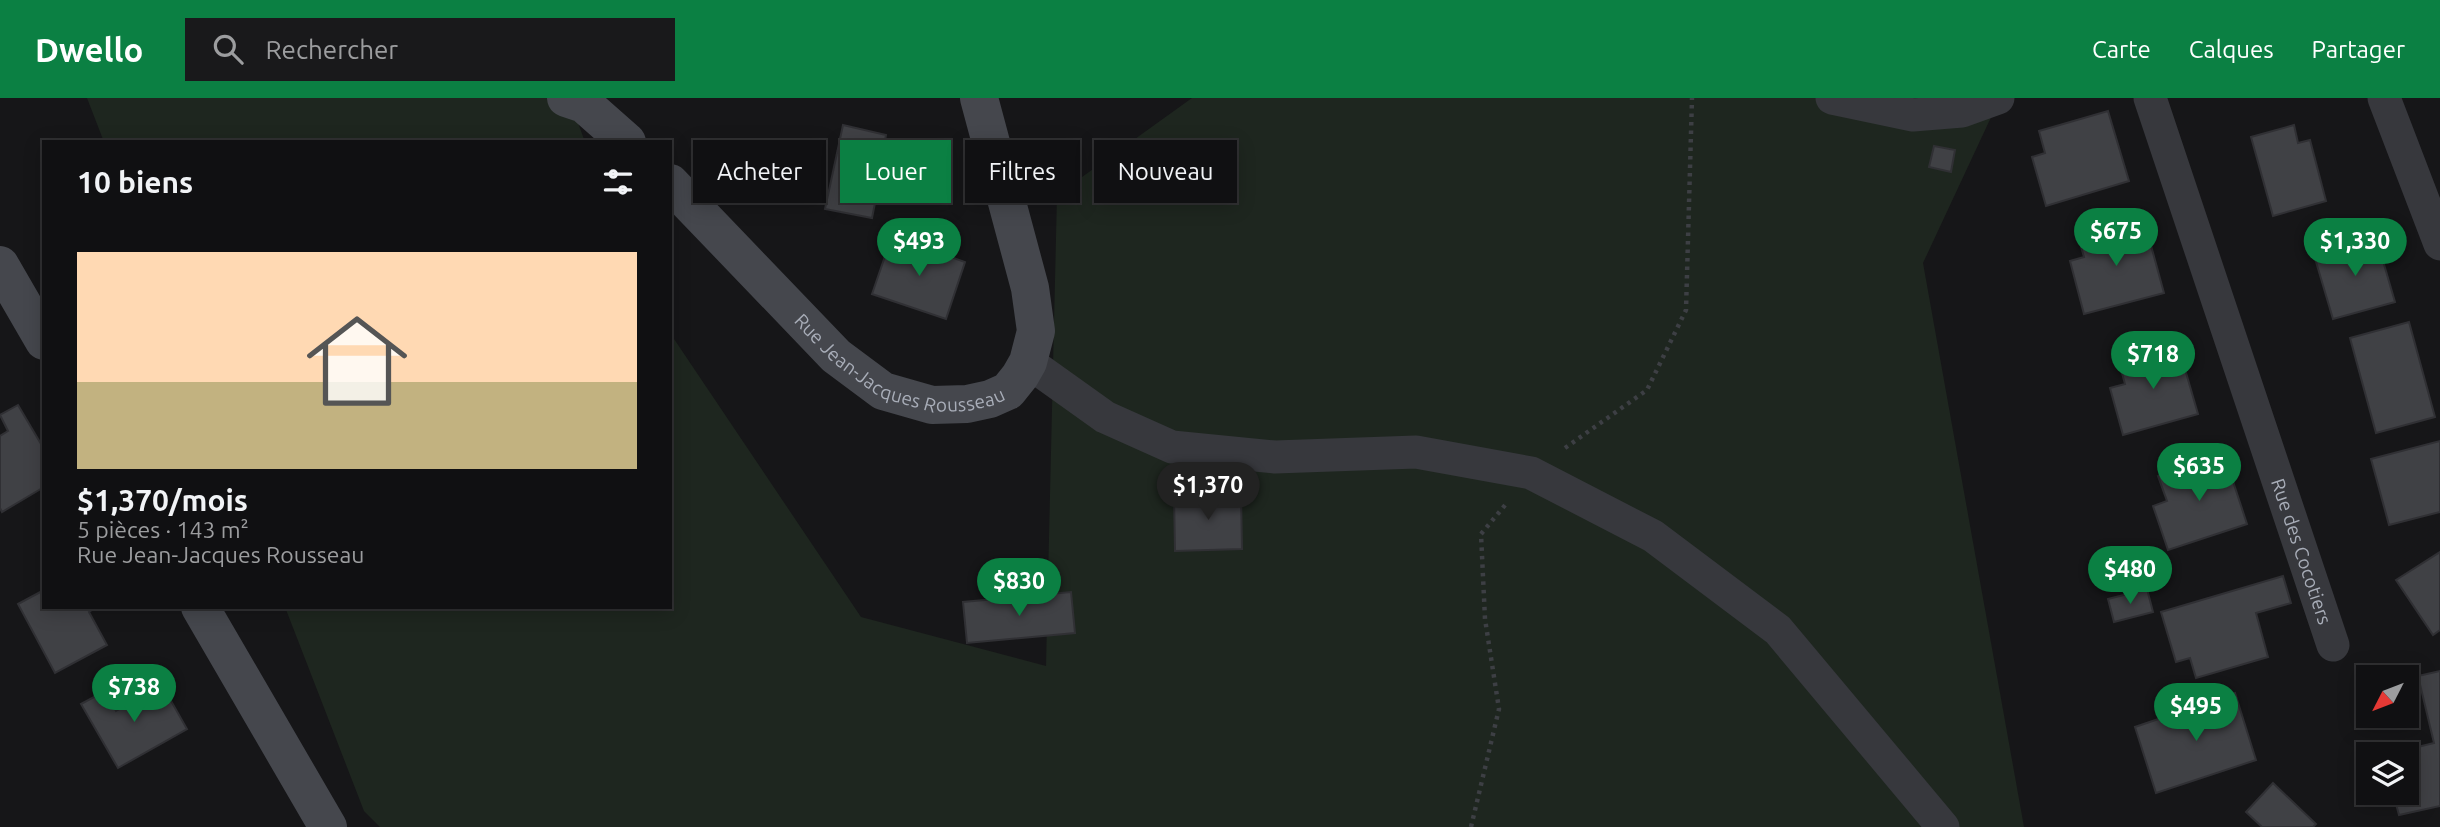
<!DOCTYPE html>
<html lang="fr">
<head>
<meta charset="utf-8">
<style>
	body { margin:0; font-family:Ubuntu,sans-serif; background:#19191b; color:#f1f3f6; height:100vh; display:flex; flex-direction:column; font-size:26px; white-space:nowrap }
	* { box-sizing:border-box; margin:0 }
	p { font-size:23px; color:#9c9d9f }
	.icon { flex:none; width:38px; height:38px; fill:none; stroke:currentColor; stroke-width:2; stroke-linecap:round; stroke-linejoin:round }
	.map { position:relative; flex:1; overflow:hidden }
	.side { position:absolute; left:42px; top:42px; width:630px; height:469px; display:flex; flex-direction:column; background:#101012; border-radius:0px; box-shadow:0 4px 18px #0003,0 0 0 2px #303032 }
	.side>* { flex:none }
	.banner { position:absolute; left:693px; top:42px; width:665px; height:63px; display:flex; gap:14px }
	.needle { width:46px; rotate:228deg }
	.fabs { position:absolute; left:2356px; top:567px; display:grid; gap:14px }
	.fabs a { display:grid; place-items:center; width:63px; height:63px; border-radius:0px; background:#101012; box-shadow:0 4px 18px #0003,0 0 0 2px #303032; font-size:35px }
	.price { position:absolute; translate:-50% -60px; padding:0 16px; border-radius:24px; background:#0b8043; color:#fff; font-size:23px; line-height:46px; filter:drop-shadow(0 2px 4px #0008) }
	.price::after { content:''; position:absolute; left:50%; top:42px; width:21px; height:16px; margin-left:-10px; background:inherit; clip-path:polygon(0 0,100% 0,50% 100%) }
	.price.on { background:#222; color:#fff }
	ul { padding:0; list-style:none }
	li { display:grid; align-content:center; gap:14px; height:371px; padding:0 35px }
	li+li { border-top:2px solid #303032 }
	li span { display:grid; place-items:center; height:217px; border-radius:0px; color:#555 }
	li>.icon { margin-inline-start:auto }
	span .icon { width:126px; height:126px; fill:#fffc; stroke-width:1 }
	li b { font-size:30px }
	h2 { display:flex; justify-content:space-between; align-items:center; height:84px; padding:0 35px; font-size:30px }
	.pill { padding:0 24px; border-radius:0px; background:#101012; box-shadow:0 4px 18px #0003,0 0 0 2px #303032; font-size:24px; line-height:63px }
	.pill.on { background:#0b8043; color:#fff }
	header { display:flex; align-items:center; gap:42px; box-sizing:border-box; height:98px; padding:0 35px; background:#0b8043; color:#fff }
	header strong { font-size:33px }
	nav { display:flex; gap:38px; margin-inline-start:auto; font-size:24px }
	.search { width:490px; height:63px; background:#19191b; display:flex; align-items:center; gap:18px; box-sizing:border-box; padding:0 24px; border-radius:0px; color:#9c9d9f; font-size:26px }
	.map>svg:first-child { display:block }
	.green { fill:#1e261f }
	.building { fill:#404145; stroke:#303034; stroke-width:2 }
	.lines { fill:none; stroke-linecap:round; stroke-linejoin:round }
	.path { stroke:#3d3f44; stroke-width:4.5; stroke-dasharray:3.5 5; stroke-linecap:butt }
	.minor { stroke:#37383d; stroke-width:33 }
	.secondary { stroke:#45474d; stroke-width:38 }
	.labels { text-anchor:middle; stroke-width:6; stroke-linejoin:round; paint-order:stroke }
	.street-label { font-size:19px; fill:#a8adb8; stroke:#111113 }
</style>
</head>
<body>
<header>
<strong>Dwello</strong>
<div class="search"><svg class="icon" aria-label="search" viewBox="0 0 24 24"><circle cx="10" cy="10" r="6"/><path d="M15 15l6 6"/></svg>Rechercher</div>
<nav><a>Carte</a><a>Calques</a><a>Partager</a></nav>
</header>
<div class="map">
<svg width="2440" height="729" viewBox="0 0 2440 729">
	<rect width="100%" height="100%" fill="#161618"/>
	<!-- green -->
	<g class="green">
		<polygon points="87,0 569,0 585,44 104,44"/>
		<polygon points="1192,0 2000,0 1923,165 2024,729 380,729 364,713 285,509 670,509 670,235 861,519 1046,568 1057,97"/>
	</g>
	<!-- building -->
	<g class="building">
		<polygon points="2108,13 2129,83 2046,108 2032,59 2045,55 2039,33"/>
		<polygon points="843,27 886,37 882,58 905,63 899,89 879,85 872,120 825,111"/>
		<polygon points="2294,27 2298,45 2310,42 2326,103 2273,118 2251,39"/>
		<polygon points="1934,48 1955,52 1951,74 1929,69"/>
		<polygon points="2144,122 2164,195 2084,216 2070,163 2084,159 2078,138"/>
		<polygon points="892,138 965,164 946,221 872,196"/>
		<polygon points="2376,139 2395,204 2333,221 2314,157"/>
		<polygon points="2409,224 2435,319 2376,335 2350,240"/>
		<polygon points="2178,247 2198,316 2123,337 2110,290 2125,286 2119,264"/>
		<polygon points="18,307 44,351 44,389 2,414 0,410 0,338 8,333 0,317"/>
		<polygon points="2440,343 2440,414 2389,427 2371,361"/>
		<polygon points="2224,356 2247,426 2168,452 2153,408 2167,403 2158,378"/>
		<polygon points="1241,396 1242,451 1175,453 1174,397"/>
		<polygon points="2440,454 2440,532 2433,537 2396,482"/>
		<polygon points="2283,478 2291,505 2256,515 2268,559 2196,580 2190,560 2176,564 2161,514"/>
		<polygon points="2147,491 2153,514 2114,524 2108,501"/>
		<polygon points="44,492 44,509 96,509 89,514 107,547 55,575 18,506"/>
		<polygon points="1071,494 1075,535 967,545 963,504"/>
		<polygon points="2440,573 2440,708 2399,717 2393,695 2406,695 2406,656 2389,656 2434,645 2418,578"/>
		<polygon points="162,587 187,631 118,670 81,606 105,593 116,613"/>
		<polygon points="2235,595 2256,662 2156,695 2135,629"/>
		<polygon points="2273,685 2316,726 2313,729 2262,729 2246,714"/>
	</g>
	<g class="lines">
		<!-- path -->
		<g class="path">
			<polyline points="1565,350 1647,292 1686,212 1692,0"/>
			<polyline points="1471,729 1499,611 1485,521 1481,436 1506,406"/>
		</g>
		<!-- minor -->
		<g class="minor">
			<polyline points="1832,0 1913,17 1962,13 1998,0"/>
			<path id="s1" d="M2150,0L2333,547"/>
			<polyline points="2384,0 2440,146"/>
			<polyline points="1028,264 1105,319 1172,349 1275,359 1416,354 1531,375 1653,438 1778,532 1943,729"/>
		</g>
		<!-- secondary -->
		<g class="secondary">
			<polyline points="566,0 584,6 627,44"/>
			<path id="s2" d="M670,85L836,258L883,293L932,307L967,306L990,301L1008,293L1020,278L1028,264L1036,233L1030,190L979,0"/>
			<polyline points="0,167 44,243"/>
			<polyline points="200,509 328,729"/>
		</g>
	</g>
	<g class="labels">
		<!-- street labels -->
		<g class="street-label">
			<text dy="7" stroke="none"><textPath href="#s2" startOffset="304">Rue Jean-Jacques Rousseau</textPath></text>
			<text dy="7" stroke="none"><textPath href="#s1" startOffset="478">Rue des Cocotiers</textPath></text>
		</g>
	</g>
</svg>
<div class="fabs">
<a><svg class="needle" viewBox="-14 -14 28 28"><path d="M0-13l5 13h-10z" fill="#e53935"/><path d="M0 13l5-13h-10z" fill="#9c9d9f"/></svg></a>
<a><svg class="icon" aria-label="layers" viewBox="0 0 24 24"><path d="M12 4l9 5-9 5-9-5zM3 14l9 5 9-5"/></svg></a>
</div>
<b class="price" style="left:2116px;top:170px">$675</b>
<b class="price" style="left:919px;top:180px">$493</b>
<b class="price" style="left:2355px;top:180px">$1,330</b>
<b class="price" style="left:2153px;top:293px">$718</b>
<b class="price" style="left:2199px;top:405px">$635</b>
<b class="price on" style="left:1208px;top:424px">$1,370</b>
<b class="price" style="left:2130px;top:508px">$480</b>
<b class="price" style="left:1019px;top:520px">$830</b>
<b class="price" style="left:134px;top:626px">$738</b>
<b class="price" style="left:2196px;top:645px">$495</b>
<div class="banner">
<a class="pill">Acheter</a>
<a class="pill on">Louer</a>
<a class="pill">Filtres</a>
<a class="pill">Nouveau</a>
</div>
<section class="side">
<h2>10 biens<svg class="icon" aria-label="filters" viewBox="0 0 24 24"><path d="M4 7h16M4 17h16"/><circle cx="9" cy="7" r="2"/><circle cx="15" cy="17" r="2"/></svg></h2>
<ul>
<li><span style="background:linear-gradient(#ffd9b3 60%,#c2b280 0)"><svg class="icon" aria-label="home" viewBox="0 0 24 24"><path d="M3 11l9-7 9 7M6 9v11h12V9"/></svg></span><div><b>$1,370/mois</b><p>5 pièces · 143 m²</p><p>Rue Jean-Jacques Rousseau</p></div></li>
</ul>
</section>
</div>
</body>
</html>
